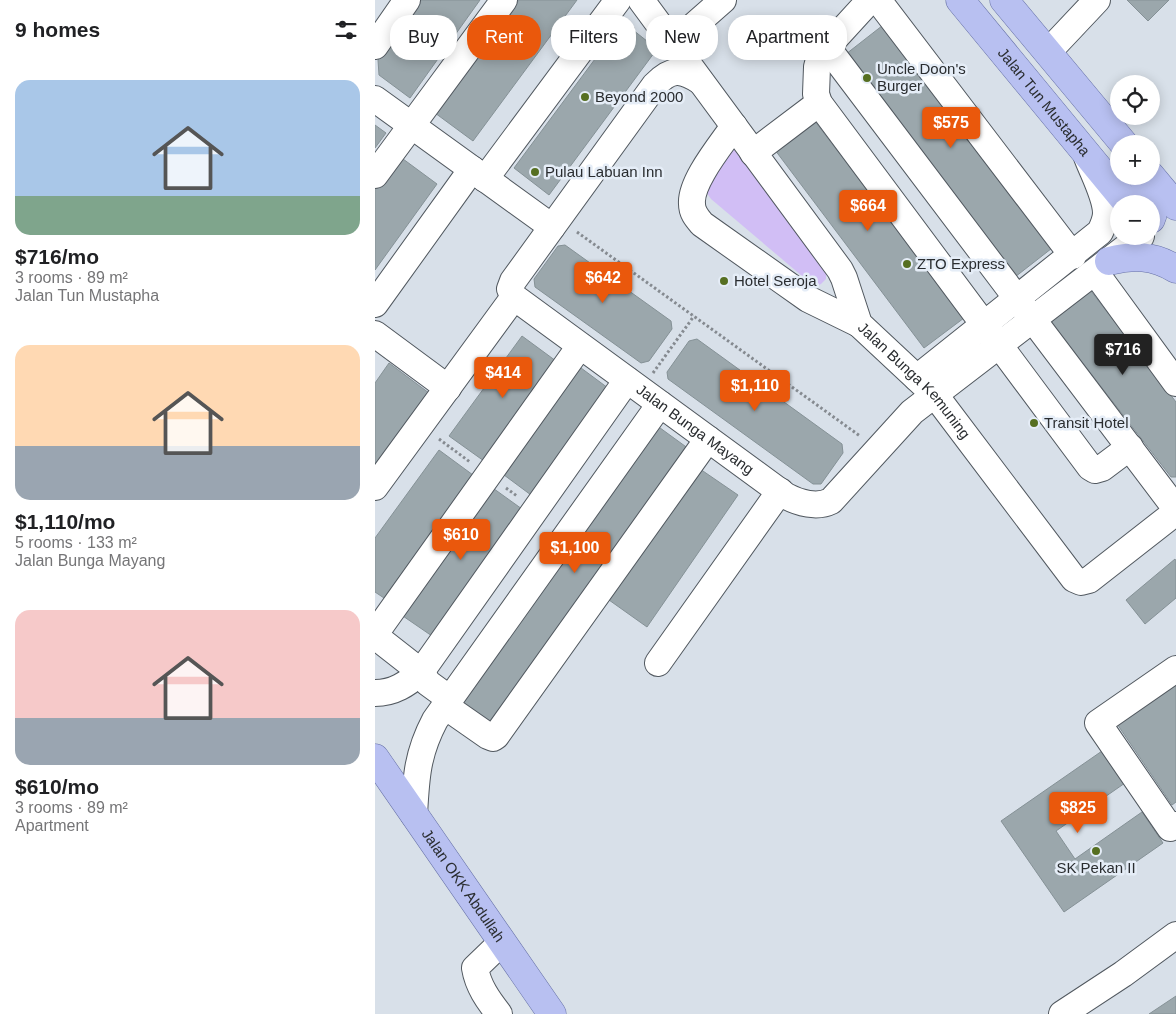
<!DOCTYPE html>
<html lang="en">
<head>
<meta charset="utf-8">
<style>
	body { margin:0; font-family:Arial,sans-serif; background:#f6f6f6; color:#202124; height:100vh; display:flex; flex-direction:column; font-size:19px; white-space:nowrap }
	* { box-sizing:border-box; margin:0 }
	p { font-size:16px; color:#757577 }
	.icon { flex:none; width:28px; height:28px; fill:none; stroke:currentColor; stroke-width:2; stroke-linecap:round; stroke-linejoin:round }
	.map { position:relative; flex:1; overflow:hidden }
	.drawer { display:flex; flex-direction:column; background:#fff; width:375px }
	.drawer>* { flex:none }
	.banner { position:absolute; left:15px; top:15px; width:475px; height:45px; display:flex; gap:10px }
	.buttons { position:absolute; left:735px; top:75px; display:grid; gap:10px }
	.buttons a { display:grid; place-items:center; width:50px; height:50px; border-radius:50%; background:#fff; box-shadow:0 2px 12px #0003; font-size:25px }
	.price { position:absolute; translate:-50% -42px; padding:0 11px; border-radius:5px; background:#ea580c; color:#fff; font-size:16px; line-height:32px; filter:drop-shadow(0 1px 2px #0008) }
	.price::after { content:''; position:absolute; left:50%; top:30px; width:15px; height:11px; margin-left:-8px; background:inherit; clip-path:polygon(0 0,100% 0,50% 100%) }
	.price.active { background:#222; color:#fff }
	ul { padding:0; list-style:none }
	li { display:grid; align-content:center; gap:10px; height:265px; padding:0 15px }
	li span { display:grid; place-items:center; height:155px; border-radius:15px; color:#555 }
	li>.icon { margin-inline-start:auto }
	span .icon { width:90px; height:90px; fill:#fffc; stroke-width:1 }
	li b { font-size:21px }
	h2 { display:flex; justify-content:space-between; align-items:center; height:60px; padding:0 15px; font-size:21px }
	.tag { padding:0 18px; border-radius:20px; background:#fff; box-shadow:0 2px 12px #0003; font-size:18px; line-height:45px }
	.tag.active { background:#ea580c; color:#fff }
	main { display:flex; flex:1; min-height:0 }
	.map>svg:first-child { display:block }
	.green { fill:#d1bef5 }
	.building { fill:#9ba7ac; stroke:#859196 }
	.lines { fill:none; stroke-linecap:round; stroke-linejoin:round }
	.minor-casing { stroke:#51585f; stroke-width:28 }
	.major-casing { stroke:#6771a7; stroke-width:29 }
	.path { stroke:#858a90; stroke-width:3; stroke-dasharray:2.5 2.5; stroke-linecap:butt }
	.minor { stroke:#fff; stroke-width:26 }
	.major { stroke:#b8c0f1; stroke-width:28 }
	.poi-dot { fill:#566f21; stroke:#e5edf7; stroke-width:2 }
	.labels { text-anchor:middle; stroke-width:5; stroke-linejoin:round; paint-order:stroke }
	.poi-label { font-size:15px; fill:#2a2d30; stroke:#e5edf7; text-anchor:start }
	.street-label { font-size:15px; fill:#2a2d30; stroke:#e5edf7 }
</style>
</head>
<body>
<main>
<section class="drawer">
<h2>9 homes<svg class="icon" aria-label="filters" viewBox="0 0 24 24"><path d="M4 7h16M4 17h16"/><circle cx="9" cy="7" r="2"/><circle cx="15" cy="17" r="2"/></svg></h2>
<ul>
<li><span style="background:linear-gradient(#a9c7e8 75%,#7fa58c 0)"><svg class="icon" aria-label="home" viewBox="0 0 24 24"><path d="M3 11l9-7 9 7M6 9v11h12V9"/></svg></span><div><b>$716/mo</b><p>3 rooms · 89 m²</p><p>Jalan Tun Mustapha</p></div></li>
<li><span style="background:linear-gradient(#ffd9b3 65%,#9aa5b1 0)"><svg class="icon" aria-label="home" viewBox="0 0 24 24"><path d="M3 11l9-7 9 7M6 9v11h12V9"/></svg></span><div><b>$1,110/mo</b><p>5 rooms · 133 m²</p><p>Jalan Bunga Mayang</p></div></li>
<li><span style="background:linear-gradient(#f6c9c9 70%,#9aa5b1 0)"><svg class="icon" aria-label="home" viewBox="0 0 24 24"><path d="M3 11l9-7 9 7M6 9v11h12V9"/></svg></span><div><b>$610/mo</b><p>3 rooms · 89 m²</p><p>Apartment</p></div></li>
</ul>
</section>
<div class="map">
<svg width="801" height="1014" viewBox="0 0 801 1014">
	<rect width="100%" height="100%" fill="#d8e0e9"/>
	<!-- green -->
	<polygon class="green" points="360,147 451,271 451,279 446,284 440,287 336,199 331,192 351,149"/>
	<!-- building -->
	<g class="building">
		<polygon points="46,0 105,0 35,98 4,75 3,60"/>
		<polygon points="144,0 202,0 98,141 60,113"/>
		<polygon points="752,0 794,0 773,21"/>
		<polygon points="249,20 260,28 258,30 282,49 174,195 139,168"/>
		<polygon points="512,22 681,245 640,277 471,54"/>
		<polygon points="436,116 589,318 549,348 397,146"/>
		<polygon points="0,125 11,133 0,148"/>
		<polygon points="24,156 62,184 0,270 0,188"/>
		<polygon points="190,245 296,321 297,329 274,361 266,363 160,287 159,279 183,246"/>
		<polygon points="716,291 801,402 801,477 796,477 676,322"/>
		<polygon points="147,336 181,361 109,461 74,436"/>
		<polygon points="322,339 467,444 468,453 446,484 438,484 293,379 292,372 314,341"/>
		<polygon points="14,363 54,393 0,468 0,383"/>
		<polygon points="202,365 233,388 156,495 125,472"/>
		<polygon points="281,425 314,449 118,724 85,701"/>
		<polygon points="64,450 98,475 9,598 0,592 0,538"/>
		<polygon points="325,469 363,495 272,627 234,600"/>
		<polygon points="115,486 147,509 57,636 25,614"/>
		<polygon points="800,559 801,561 801,598 770,624 751,600"/>
		<polygon points="801,675 801,802 797,805 738,718"/>
		<polygon points="727,751 750,783 681,831 700,859 767,812 788,843 689,912 626,821"/>
		<polygon points="801,996 801,1014 774,1014"/>
	</g>
	<g class="lines">
		<defs>
			<g id="minor">
				<path id="s1" d="M266,0L465,270L469,278L484,324L560,395L699,579L706,582L714,580L801,512"/>
				<polyline points="495,0 452,47 445,56 442,67 441,94 444,103 715,467 720,470 727,468 755,447"/>
				<polyline points="503,0 698,256"/>
				<polyline points="298,44 348,0"/>
				<polyline points="0,46 32,0"/>
				<polyline points="452,47 801,509"/>
				<polyline points="673,52 722,0"/>
				<path id="s2" d="M325,81C306,69 296,68 280,85L138,281L135,289L139,297L411,496C424,503 442,508 456,501L537,412L766,236"/>
				<polyline points="0,99 177,227"/>
				<path d="M359,126C346,145 315,182 317,204C317,213 322,218 327,224L433,299L484,324"/>
				<polyline points="378,153 444,103"/>
				<polyline points="0,175 129,0"/>
				<polyline points="110,179 243,0"/>
				<polyline points="720,272 801,383"/>
				<polyline points="0,304 97,169"/>
				<polyline points="0,334 73,388"/>
				<path d="M542,378L725,232C728,226 731,220 731,213C731,197 718,173 712,157"/>
				<polyline points="0,487 139,297"/>
				<polyline points="0,634 205,346"/>
				<polyline points="0,636 46,672 53,683 75,699"/>
				<polyline points="283,663 405,491"/>
				<polyline points="801,669 723,723 795,828 801,825"/>
				<path d="M0,693C19,693 32,684 46,672L252,380"/>
				<polyline points="70,706 113,736 118,738 121,736 333,439"/>
				<path d="M39,815C41,778 42,754 60,720L285,404"/>
				<path d="M124,1014C113,1000 103,986 100,968L127,942"/>
				<polyline points="687,1014 748,974 801,935"/>
			</g>
			<g id="major">
				<path id="s3" d="M585,0L753,204"/>
				<polyline points="629,0 749,144"/>
				<path d="M767,176C773,190 783,204 776,219"/>
				<polyline points="776,176 801,206"/>
				<path d="M734,261C759,255 778,255 801,269"/>
				<path id="s4" d="M0,758L177,1014"/>
			</g>
		</defs>
		<!-- minor casing -->
		<use href="#minor" class="minor-casing"/>
		<!-- major casing -->
		<use href="#major" class="major-casing"/>
		<!-- path -->
		<g class="path">
			<polyline points="202,232 485,436"/>
			<polyline points="278,373 319,316"/>
			<polyline points="64,439 95,462"/>
			<polyline points="131,488 142,496"/>
		</g>
		<!-- minor -->
		<use href="#minor" class="minor"/>
		<!-- major -->
		<use href="#major" class="major"/>
	</g>
	<!-- markers -->
	<g class="poi-dot">
		<circle cx="492" cy="78" r="5"/>
		<circle cx="210" cy="97" r="5"/>
		<circle cx="160" cy="172" r="5"/>
		<circle cx="532" cy="264" r="5"/>
		<circle cx="349" cy="281" r="5"/>
		<circle cx="659" cy="423" r="5"/>
		<circle cx="721" cy="851" r="5"/>
	</g>
	<g class="labels">
		<!-- poi labels -->
		<g class="poi-label">
			<text x="502" y="74">Uncle Doon's<tspan x="502" dy="17">Burger</tspan></text>
			<text x="220" y="102">Beyond 2000</text>
			<text x="170" y="177">Pulau Labuan Inn</text>
			<text x="542" y="269">ZTO Express</text>
			<text x="359" y="286">Hotel Seroja</text>
			<text x="669" y="428">Transit Hotel</text>
			<text x="721" y="873" text-anchor="middle">SK Pekan II</text>
		</g>
		<!-- street labels -->
		<g class="street-label">
			<text dy="5" stroke="none"><textPath href="#s3" startOffset="132">Jalan Tun Mustapha</textPath></text>
			<text dy="5" stroke="none"><textPath href="#s1" startOffset="472">Jalan Bunga Kemuning</textPath></text>
			<text dy="5" stroke="none"><textPath href="#s2" startOffset="535">Jalan Bunga Mayang</textPath></text>
			<text dy="5" stroke="none"><textPath href="#s4" startOffset="155">Jalan OKK Abdullah</textPath></text>
		</g>
	</g>
</svg>
<div class="buttons">
<a><svg class="icon" aria-label="locate" viewBox="0 0 24 24"><circle cx="12" cy="12" r="6"/><path d="M12 2v4M12 18v4M2 12h4M18 12h4"/></svg></a>
<a>+</a>
<a>−</a>
</div>
<b class="price" style="left:576px;top:149px">$575</b>
<b class="price" style="left:493px;top:232px">$664</b>
<b class="price" style="left:228px;top:304px">$642</b>
<b class="price active" style="left:748px;top:376px">$716</b>
<b class="price" style="left:128px;top:399px">$414</b>
<b class="price" style="left:380px;top:412px">$1,110</b>
<b class="price" style="left:86px;top:561px">$610</b>
<b class="price" style="left:200px;top:574px">$1,100</b>
<b class="price" style="left:703px;top:834px">$825</b>
<div class="banner">
<a class="tag">Buy</a>
<a class="tag active">Rent</a>
<a class="tag">Filters</a>
<a class="tag">New</a>
<a class="tag">Apartment</a>
</div>
</div>
</main>
</body>
</html>
